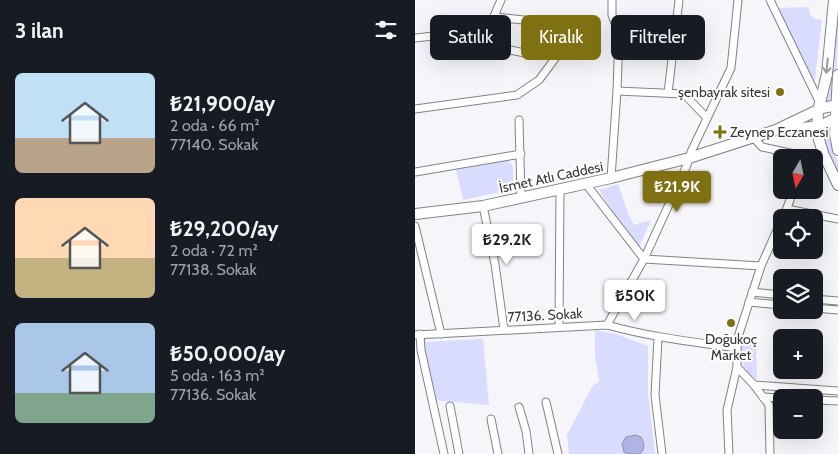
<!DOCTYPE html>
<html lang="tr">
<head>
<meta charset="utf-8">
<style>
	body { margin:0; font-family:Cabin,sans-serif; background:#242831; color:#f1f3f6; height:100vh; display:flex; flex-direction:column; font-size:19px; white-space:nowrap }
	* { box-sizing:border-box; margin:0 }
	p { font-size:16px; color:#9ea1a6 }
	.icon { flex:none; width:28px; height:28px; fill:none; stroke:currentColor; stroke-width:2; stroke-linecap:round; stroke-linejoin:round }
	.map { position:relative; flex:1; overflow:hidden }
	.panel { display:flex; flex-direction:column; background:#171b24; width:415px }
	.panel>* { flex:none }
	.top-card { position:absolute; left:15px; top:15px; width:332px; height:45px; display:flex; gap:10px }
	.needle { width:32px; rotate:189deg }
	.fabs { position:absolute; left:358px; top:149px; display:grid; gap:10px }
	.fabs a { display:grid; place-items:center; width:50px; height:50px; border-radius:8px; background:#171b24; box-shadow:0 5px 20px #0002; font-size:25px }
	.price { position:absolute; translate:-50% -42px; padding:0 11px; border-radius:5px; background:#fff; color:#222; font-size:16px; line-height:32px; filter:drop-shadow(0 1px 2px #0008) }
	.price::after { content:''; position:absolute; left:50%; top:30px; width:15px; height:11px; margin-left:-8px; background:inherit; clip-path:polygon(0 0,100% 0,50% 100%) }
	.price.selected { background:#7f7111; color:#fff }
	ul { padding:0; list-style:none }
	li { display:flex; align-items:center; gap:15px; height:125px; padding:0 15px }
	li span { display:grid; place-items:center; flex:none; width:140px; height:100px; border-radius:8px; color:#555 }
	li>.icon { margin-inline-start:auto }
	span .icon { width:60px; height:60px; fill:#fffc; stroke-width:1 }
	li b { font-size:21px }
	h2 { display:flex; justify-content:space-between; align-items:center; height:60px; padding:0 15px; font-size:21px }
	.tag { padding:0 18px; border-radius:8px; background:#171b24; box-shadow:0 5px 20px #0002; font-size:18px; line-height:45px }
	.tag.selected { background:#7f7111; color:#fff }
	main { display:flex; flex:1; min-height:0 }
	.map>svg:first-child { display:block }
	.green { fill:#d9dcff }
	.water { fill:#b0b4e5; stroke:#8c8eb1 }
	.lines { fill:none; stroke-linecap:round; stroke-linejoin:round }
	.street-casing { stroke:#818285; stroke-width:9 }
	.secondary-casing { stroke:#818285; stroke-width:12 }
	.street { stroke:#fff; stroke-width:7 }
	.secondary { stroke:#fff; stroke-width:10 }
	.oneway { stroke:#9b9b9c }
	.poi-dot { fill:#7f7111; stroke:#fff; stroke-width:2 }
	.labels { text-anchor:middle; stroke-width:4; stroke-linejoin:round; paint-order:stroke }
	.poi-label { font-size:14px; fill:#373738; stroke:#fff; text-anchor:end }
	.street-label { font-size:14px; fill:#373738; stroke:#fff }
</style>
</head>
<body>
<main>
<section class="panel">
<h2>3 ilan<svg class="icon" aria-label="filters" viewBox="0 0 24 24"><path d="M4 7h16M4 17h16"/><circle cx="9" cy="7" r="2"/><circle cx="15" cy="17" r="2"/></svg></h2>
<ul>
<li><span style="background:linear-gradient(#bfe0f5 65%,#b9a48a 0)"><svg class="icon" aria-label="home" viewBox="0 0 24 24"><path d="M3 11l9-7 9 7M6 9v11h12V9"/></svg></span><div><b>₺21,900/ay</b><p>2 oda · 66 m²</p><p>77140. Sokak</p></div></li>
<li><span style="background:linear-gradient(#ffd9b3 60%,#c2b280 0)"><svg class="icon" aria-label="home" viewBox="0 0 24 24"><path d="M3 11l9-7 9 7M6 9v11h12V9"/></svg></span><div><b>₺29,200/ay</b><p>2 oda · 72 m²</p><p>77138. Sokak</p></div></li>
<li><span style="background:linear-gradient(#a9c7e8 70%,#7fa58c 0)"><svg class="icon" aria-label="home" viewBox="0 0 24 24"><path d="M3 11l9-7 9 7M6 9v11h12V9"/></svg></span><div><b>₺50,000/ay</b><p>5 oda · 163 m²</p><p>77136. Sokak</p></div></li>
</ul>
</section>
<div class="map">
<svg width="423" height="454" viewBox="0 0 423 454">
	<rect width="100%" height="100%" fill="#f6f6fa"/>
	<!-- green -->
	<g class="green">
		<polygon points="423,0 423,41 420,101 410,103"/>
		<polygon points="394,7 395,15 401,19 407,20 399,87 362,8"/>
		<polygon points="416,128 418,151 423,163 423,173 413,151 407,130"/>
		<polygon points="93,159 98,167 98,189 48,200 41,170"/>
		<polygon points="203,184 213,213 219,225 236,220 224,247 220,247 184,190"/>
		<polygon points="180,330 201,334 233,346 233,393 240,454 154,454 152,435 178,385 184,382 180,355"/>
		<polygon points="68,339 74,405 17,400 8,342"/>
		<polygon points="326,344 341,345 342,380 329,371"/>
	</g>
	<!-- water -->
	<path class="water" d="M221,435L226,437C230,444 230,449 225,454H212L209,452L207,444L211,437Z"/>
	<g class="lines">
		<defs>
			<g id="street">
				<polyline points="355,0 403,99 407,100"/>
				<polyline points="73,30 71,40 75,46 115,54 144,53"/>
				<polyline points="204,34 260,33"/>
				<polyline points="0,38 73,30 86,0"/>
				<polyline points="202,91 269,94 292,118"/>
				<polyline points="253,93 264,0"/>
				<polyline points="0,109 102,95 124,80 144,53 146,24 80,17"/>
				<polyline points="104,120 106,198"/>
				<polyline points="339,138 347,147 384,155 383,158"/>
				<polyline points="0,172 106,154"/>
				<polyline points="196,178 202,91 204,34 197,15 197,0"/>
				<polyline points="171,184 229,259"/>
				<polyline points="68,206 80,264 89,330"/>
				<polyline points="372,209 423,219"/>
				<polyline points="368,218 375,200 377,190"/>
				<polyline points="0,226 26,334"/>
				<polyline points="229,259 346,266"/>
				<polyline points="337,292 366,295"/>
				<polyline points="399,299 423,301"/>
				<polyline points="334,302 366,305"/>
				<polyline points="399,308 423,310"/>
				<polyline points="192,325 229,259 272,165 276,152 316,68 323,0"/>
				<polyline points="144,327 145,190"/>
				<polyline points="5,334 6,350 29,454"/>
				<path d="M0,335L192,325C235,337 278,342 322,348V367L339,385L354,405L355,454"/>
				<polyline points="243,338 240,395 247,454"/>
				<polyline points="322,348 323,337 346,266 366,221"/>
				<polyline points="339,385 423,391"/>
				<polyline points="348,397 366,398"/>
				<polyline points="399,400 423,401"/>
				<polyline points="131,402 143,454"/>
				<polyline points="35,406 44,454"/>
				<polyline points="104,407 111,431 114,454"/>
				<polyline points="76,419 83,454"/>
				<polyline points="314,454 312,410 322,367"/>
			</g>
			<g id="secondary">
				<polyline points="419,0 412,74 403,111 402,133 408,153 423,185"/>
				<polyline points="423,75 420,134 423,150"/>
				<path d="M372,129C391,127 407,129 423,116"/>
				<polyline points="0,214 68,206 196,178 274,158 361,130 407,108 423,105"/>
			</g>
		</defs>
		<!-- street casing -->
		<use href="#street" class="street-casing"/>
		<!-- secondary casing -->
		<use href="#secondary" class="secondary-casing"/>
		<!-- street -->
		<use href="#street" class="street"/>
		<!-- secondary -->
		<use href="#secondary" class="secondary"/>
	</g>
	<!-- one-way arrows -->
	<defs><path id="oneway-shaft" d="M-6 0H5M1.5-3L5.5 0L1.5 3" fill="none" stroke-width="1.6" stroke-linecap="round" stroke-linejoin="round" transform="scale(1.25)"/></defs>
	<use class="oneway" href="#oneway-shaft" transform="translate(412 66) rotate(96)"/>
	<!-- markers -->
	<g class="poi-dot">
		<circle cx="365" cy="92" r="5"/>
		<path d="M302.5 124.5h5v5h5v5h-5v5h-5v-5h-5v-5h5z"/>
		<circle cx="316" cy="323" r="5"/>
	</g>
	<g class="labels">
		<!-- poi labels -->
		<g class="poi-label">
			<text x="355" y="97">şenbayrak sitesi</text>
			<text x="315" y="137" text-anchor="start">Zeynep Eczanesi</text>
			<text x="316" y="344" text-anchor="middle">Doğukoç<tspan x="316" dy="16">Market</tspan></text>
		</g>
		<!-- street labels -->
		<g class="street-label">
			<text transform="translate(136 177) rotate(-12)" y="5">İsmet Atlı Caddesi</text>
			<text transform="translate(130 315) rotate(-3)" y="5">77136. Sokak</text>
		</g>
	</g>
</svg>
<div class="fabs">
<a><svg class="needle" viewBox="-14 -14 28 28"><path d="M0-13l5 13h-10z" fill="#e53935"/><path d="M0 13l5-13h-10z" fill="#9ea1a6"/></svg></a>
<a><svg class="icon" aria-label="locate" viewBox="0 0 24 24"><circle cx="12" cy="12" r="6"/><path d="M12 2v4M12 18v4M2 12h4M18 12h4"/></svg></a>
<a><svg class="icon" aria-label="layers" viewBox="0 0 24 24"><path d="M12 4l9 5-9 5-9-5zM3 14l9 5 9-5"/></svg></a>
<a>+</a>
<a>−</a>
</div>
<b class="price selected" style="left:262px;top:213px">₺21.9K</b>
<b class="price" style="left:92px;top:266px">₺29.2K</b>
<b class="price" style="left:220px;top:322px">₺50K</b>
<div class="top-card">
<a class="tag">Satılık</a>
<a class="tag selected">Kiralık</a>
<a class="tag">Filtreler</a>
</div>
</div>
</main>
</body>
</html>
